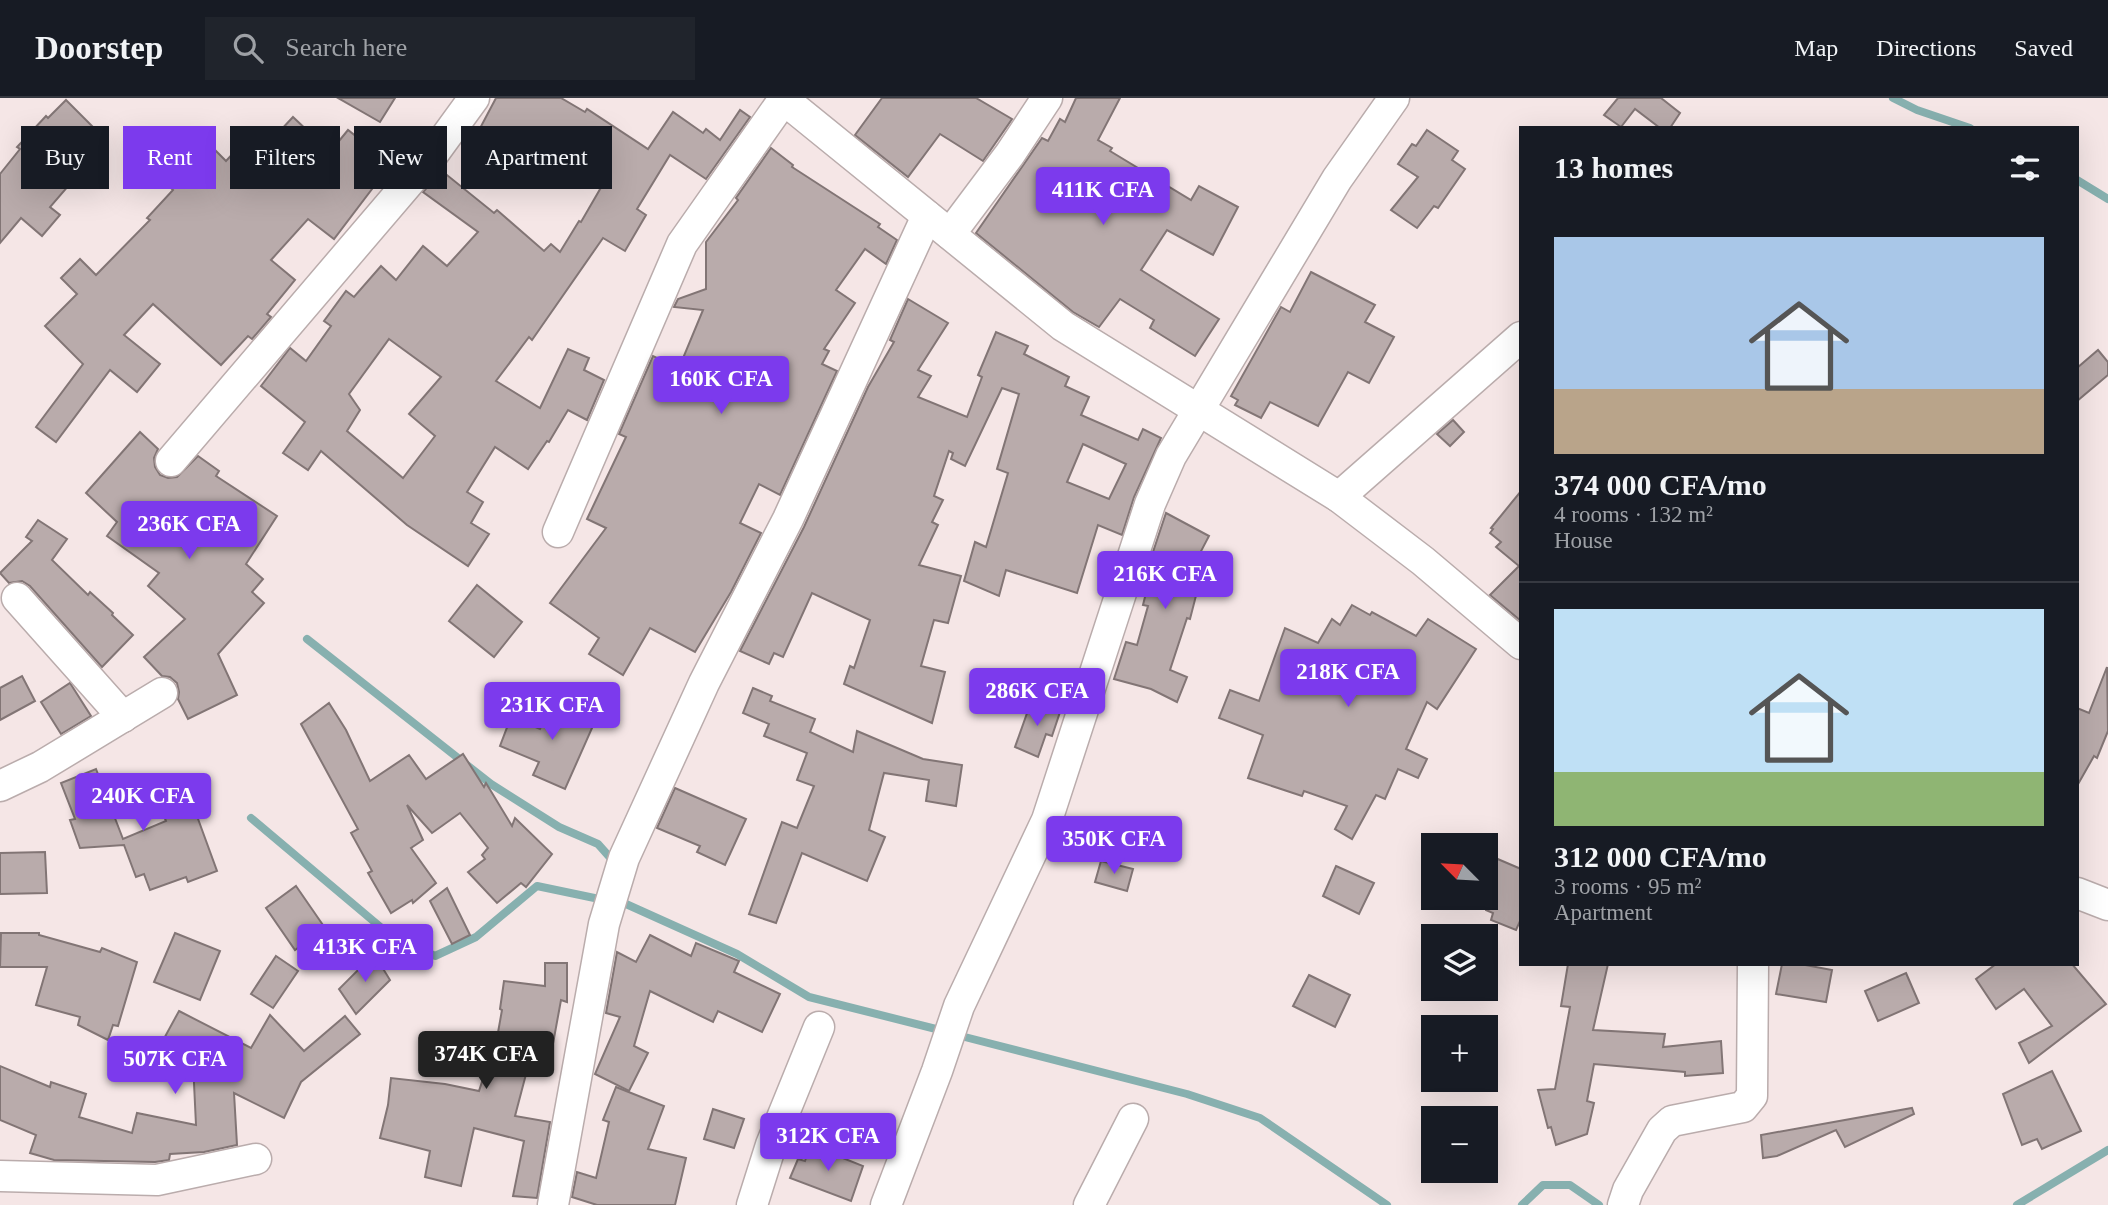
<!DOCTYPE html>
<html lang="en">
<head>
<meta charset="utf-8">
<style>
	body { margin:0; font-family:Georgia,serif; background:#20242c; color:#f1f3f6; height:100vh; display:flex; flex-direction:column; font-size:26px; white-space:nowrap }
	* { box-sizing:border-box; margin:0 }
	p { font-size:23px; color:#9ea1a6 }
	.icon { flex:none; width:38px; height:38px; fill:none; stroke:currentColor; stroke-width:2; stroke-linecap:round; stroke-linejoin:round }
	.map { position:relative; flex:1; overflow:hidden }
	.side { position:absolute; left:1519px; top:28px; width:560px; height:840px; display:flex; flex-direction:column; background:#171b24; border-radius:0px; box-shadow:0 7px 28px #0002 }
	.side>* { flex:none }
	.banner { position:absolute; left:21px; top:28px; width:665px; height:63px; display:flex; gap:14px }
	.needle { width:46px; rotate:294deg }
	.controls { position:absolute; left:1421px; top:735px; display:grid; gap:14px }
	.controls a { display:grid; place-items:center; width:77px; height:77px; border-radius:0px; background:#171b24; box-shadow:0 7px 28px #0002; font-size:35px }
	.price { position:absolute; translate:-50% -60px; padding:0 16px; border-radius:7px; background:#7c3aed; color:#fff; font-size:23px; line-height:46px; filter:drop-shadow(0 2px 4px #0008) }
	.price::after { content:''; position:absolute; left:50%; top:42px; width:21px; height:16px; margin-left:-10px; background:inherit; clip-path:polygon(0 0,100% 0,50% 100%) }
	.price.active { background:#222; color:#fff }
	ul { padding:0; list-style:none }
	li { display:grid; align-content:center; gap:14px; height:371px; padding:0 35px }
	li+li { border-top:2px solid #363941 }
	li span { display:grid; place-items:center; height:217px; border-radius:0px; color:#555 }
	li>.icon { margin-inline-start:auto }
	span .icon { width:126px; height:126px; fill:#fffc; stroke-width:1 }
	li b { font-size:30px }
	h2 { display:flex; justify-content:space-between; align-items:center; height:84px; padding:0 35px; font-size:30px }
	.pill { padding:0 24px; border-radius:0px; background:#171b24; box-shadow:0 7px 28px #0002; font-size:24px; line-height:63px }
	.pill.active { background:#7c3aed; color:#fff }
	header { display:flex; align-items:center; gap:42px; box-sizing:border-box; height:98px; padding:0 35px; background:#171b24; border-bottom:2px solid #363941 }
	header strong { font-size:33px }
	nav { display:flex; gap:38px; margin-inline-start:auto; font-size:24px }
	.search { width:490px; height:63px; background:#20242c; display:flex; align-items:center; gap:18px; box-sizing:border-box; padding:0 24px; border-radius:0px; color:#9ea1a6; font-size:26px }
	.map>svg:first-child { display:block }
	.lines { fill:none; stroke-linecap:round; stroke-linejoin:round }
	.stream { stroke:#87b0af; stroke-width:8 }
	.building { fill:#b9abab; stroke:#827575; stroke-width:2; fill-rule:evenodd }
	.minor-casing { stroke:#baacac; stroke-width:33 }
	.minor { stroke:#fff; stroke-width:30 }
</style>
</head>
<body>
<header>
<strong>Doorstep</strong>
<div class="search"><svg class="icon" aria-label="search" viewBox="0 0 24 24"><circle cx="10" cy="10" r="6"/><path d="M15 15l6 6"/></svg>Search here</div>
<nav><a>Map</a><a>Directions</a><a>Saved</a></nav>
</header>
<div class="map">
<svg width="2108" height="1107" viewBox="0 0 2108 1107">
	<rect width="100%" height="100%" fill="#f5e6e6"/>
	<g class="lines">
		<!-- stream -->
		<g class="stream">
			<polyline points="1893,0 1917,12 1970,30"/>
			<polyline points="2077,82 2108,101"/>
			<polyline points="307,541 491,686 559,729 598,746 614,764"/>
			<polyline points="251,720 384,832 435,858 476,839 537,788 604,802"/>
			<polyline points="617,804 626,806 737,856 809,899 944,933"/>
			<polyline points="957,937 1187,996 1260,1020 1387,1107"/>
			<polyline points="1522,1107 1543,1087 1570,1087 1599,1107"/>
			<polyline points="2017,1107 2108,1052"/>
		</g>
	</g>
	<!-- building -->
	<g class="building">
		<polygon points="338,0 395,0 380,24"/>
		<path d="M496,0H561L585,14L587,11L648,51L673,14L703,35L706,31L720,42L740,12L750,19L706,81L670,57L637,111L646,117L625,153L603,140L532,242L529,239L496,283L540,310L568,251L589,260L584,272L604,282L587,322L568,312L549,344L547,343L528,371L495,349L467,394L483,404L471,425L489,436L468,468L407,427L321,353L308,372L283,355L305,324L261,288L290,250L306,263L331,228L324,223L346,193L354,199L381,168L396,182L423,148L447,168L478,134L423,94L442,73L494,115L497,112L544,153L551,146L560,154L579,123L581,124L603,86L571,65L569,68L552,56L551,59L502,31L496,43L478,34ZM389,241L441,279L409,316L435,338L403,380L347,333L360,312L349,296Z"/>
		<polygon points="882,0 976,0 1012,21 983,63 940,36 908,79 855,37"/>
		<polygon points="1076,0 1120,0 1098,42 1112,50 1110,53 1191,102 1199,88 1238,109 1213,157 1167,132 1141,172 1219,221 1195,258 1150,230 1154,222 1120,201 1099,229 1073,214 976,135 1042,40 1048,43 1060,21 1065,24"/>
		<polygon points="1618,0 1661,0 1680,15 1670,30 1660,30 1635,11 1621,29 1604,17"/>
		<polygon points="66,2 107,43 50,109 60,117 42,138 21,120 0,145 0,76 20,51 17,49 46,18 48,20"/>
		<polygon points="293,19 330,54 348,32 391,66 334,141 308,121 271,162 295,182 267,216 271,219 252,241 248,238 221,267 153,206 124,237 160,266 137,294 110,272 56,344 36,329 83,266 45,228 77,196 61,180 80,161 96,177 150,122 147,120 173,92 169,88 210,47 226,63 252,35 266,48"/>
		<polygon points="1427,32 1458,53 1452,62 1465,71 1438,110 1434,108 1417,130 1391,112 1418,79 1398,66 1412,46 1416,48"/>
		<polygon points="771,50 793,67 792,69 880,126 878,129 897,142 886,166 865,151 836,192 855,205 824,251 829,253 822,266 837,273 780,397 759,386 740,425 761,435 731,494 695,554 650,530 623,577 589,556 599,540 550,505 606,430 587,421 626,339 619,336 653,258 679,270 703,212 674,209 678,201 706,191 706,144 738,102 736,100"/>
		<polygon points="1311,174 1375,207 1365,224 1394,239 1369,285 1348,274 1318,328 1270,304 1261,320 1235,307 1238,302 1231,298 1281,209 1290,214"/>
		<path d="M908,201L948,225L918,272L931,278L918,299L967,319L982,279L978,277L996,234L1028,248L1024,256L1069,279L1065,288L1089,299L1081,317L1138,342L1143,331L1161,340L1134,399L1122,437L1098,427L1077,495L1006,472L999,498L964,483L975,444L986,449L1008,375L997,371L1019,296L1002,290L965,368L951,361L953,355L949,353L934,398L943,402L932,424L938,427L919,467L961,478L948,525L934,522L921,568L945,574L932,625L844,586L850,568L854,570L870,522L812,495L783,559L774,555L769,566L740,553L804,429L868,289L894,244L890,242ZM1083,346L1126,366L1109,401L1067,384Z"/>
		<polygon points="2098,252 2108,264 2108,277 2077,303 2077,270"/>
		<polygon points="1453,322 1464,334 1450,348 1437,336"/>
		<polygon points="140,334 158,351 154,360 155,369 160,377 168,380 177,379 198,358 219,373 216,378 277,418 246,466 263,481 252,494 264,505 218,556 237,597 188,621 178,601 179,594 177,585 170,579 162,578 144,559 185,521 148,488 159,475 107,438 117,424 86,395"/>
		<polygon points="1521,393 1521,523 1490,497 1519,468 1496,449 1501,444 1490,435 1493,431 1491,430"/>
		<polygon points="1166,415 1209,438 1189,476 1200,482 1190,521 1187,520 1170,572 1187,579 1177,604 1151,591 1114,581 1126,544 1137,547 1148,508 1143,507 1155,459 1152,457"/>
		<polygon points="38,422 67,441 52,462 88,497 90,494 113,515 112,517 133,537 102,569 30,488 22,483 9,485 0,475 32,443 26,439"/>
		<polygon points="477,487 522,524 494,559 449,523"/>
		<polygon points="1352,507 1370,517 1372,514 1416,538 1428,521 1476,551 1437,611 1427,604 1406,651 1427,661 1418,680 1398,671 1385,701 1376,697 1352,741 1335,731 1347,708 1304,693 1302,698 1248,680 1263,637 1219,620 1230,592 1259,603 1285,530 1318,545 1332,521 1340,527"/>
		<polygon points="2107,569 2108,633 2097,660 2094,658 2077,688 2077,610 2089,615"/>
		<polygon points="22,578 35,603 0,622 0,590"/>
		<polygon points="70,585 91,618 61,636 41,604"/>
		<polygon points="753,590 772,598 770,603 815,621 810,634 853,654 857,633 923,661 962,667 956,708 926,703 929,682 884,675 869,732 885,739 867,783 802,755 776,825 749,816 782,724 797,730 814,688 797,682 807,655 764,638 769,626 743,615"/>
		<polygon points="554,601 596,621 565,691 533,677 539,664 500,648 511,619 540,631"/>
		<polygon points="1031,604 1060,614 1052,638 1046,636 1038,659 1015,649"/>
		<polygon points="329,605 346,632 370,683 409,657 426,681 463,656 484,689 486,685 512,728 515,720 552,756 526,789 521,785 497,805 468,774 485,761 482,757 488,750 460,715 432,735 407,707 423,742 411,750 436,785 413,805 412,802 391,815 368,775 372,773 351,735 358,731 301,626"/>
		<polygon points="96,671 123,741 166,723 157,701 186,688 217,773 188,784 186,779 150,792 144,776 136,779 124,747 80,750 70,722 75,721 61,685"/>
		<polygon points="675,690 746,721 725,767 697,754 700,748 657,730"/>
		<polygon points="45,754 47,795 0,796 0,755"/>
		<polygon points="1486,756 1521,771 1521,821 1516,832 1491,822 1493,815 1486,812"/>
		<polygon points="1101,763 1133,771 1127,793 1095,784"/>
		<polygon points="1336,768 1374,785 1359,816 1323,798"/>
		<polygon points="296,788 325,830 295,852 266,810"/>
		<polygon points="447,790 470,837 452,846 430,803"/>
		<polygon points="1,835 39,835 39,837 100,854 102,850 137,864 118,928 113,927 108,942 78,927 80,919 36,907 47,869 0,869"/>
		<polygon points="175,835 220,853 200,902 154,884"/>
		<polygon points="650,837 691,858 696,845 739,863 734,874 780,896 762,934 718,913 713,924 650,893 634,948 648,955 629,993 595,976 620,919 606,915 617,854 636,864"/>
		<polygon points="374,856 390,882 356,916 339,891"/>
		<polygon points="276,858 298,873 273,910 251,896"/>
		<polygon points="545,865 567,865 567,904 561,902 550,962 530,961 515,1018 550,1024 537,1100 513,1098 524,1043 474,1030 461,1088 425,1079 430,1053 380,1040 388,1007 391,980 445,986 479,993 491,956 494,957 502,912 500,911 504,883 545,888"/>
		<polygon points="1568,866 1608,866 1593,932 1665,936 1663,949 1721,943 1723,975 1685,978 1685,974 1594,966 1587,1003 1594,1005 1587,1036 1556,1047 1551,1029 1548,1030 1538,992 1555,991 1570,909 1561,908"/>
		<polygon points="1782,866 1800,866 1832,872 1826,904 1776,896"/>
		<polygon points="1996,866 2072,866 2106,906 2029,965 2019,945 2052,928 2024,891 1996,911 1976,881"/>
		<polygon points="1906,875 1919,905 1878,923 1865,893"/>
		<polygon points="1309,877 1350,897 1335,929 1293,908"/>
		<polygon points="179,913 251,950 270,917 304,953 345,918 360,936 301,984 284,1020 234,995 237,1047 204,1054 170,1056 169,1062 155,1064 54,1062 30,1055 36,1037 0,1022 0,968 50,989 51,984 86,996 79,1019 132,1035 137,1015 196,1027 193,964 161,946"/>
		<polygon points="2052,973 2081,1033 2042,1051 2037,1041 2022,1047 2003,996"/>
		<polygon points="616,989 664,1008 648,1051 686,1060 675,1107 597,1107 572,1099 577,1074 596,1080 609,1024 603,1022"/>
		<polygon points="1912,1010 1914,1016 1845,1049 1836,1032 1777,1058 1763,1060 1761,1037"/>
		<polygon points="713,1011 744,1021 734,1050 704,1041"/>
		<polygon points="810,1047 863,1068 851,1103 790,1080 798,1061 805,1063"/>
	</g>
	<g class="lines">
		<defs>
			<g id="minor">
				<polyline points="782,0 1063,228 1339,399 1423,463 1521,546"/>
				<polyline points="950,136 1010,56 1047,0"/>
				<polyline points="171,363 434,55 474,0"/>
				<polyline points="1339,399 1521,239"/>
				<polyline points="558,434 682,146 784,1"/>
				<polyline points="17,500 123,619"/>
				<polyline points="0,688 40,669 162,595"/>
				<polyline points="2077,795 2108,807"/>
				<polyline points="0,1078 157,1082 256,1061"/>
				<polyline points="553,1107 604,826 624,760 704,585 788,421 927,118"/>
				<polyline points="752,1107 771,1047 819,929"/>
				<polyline points="886,1107 937,973 959,908 1047,722 1150,406 1171,358 1337,81 1394,0"/>
				<polyline points="1089,1107 1133,1021"/>
				<polyline points="1623,1107 1628,1092 1662,1032 1672,1023 1743,1009 1752,998 1753,866"/>
			</g>
		</defs>
		<!-- minor casing -->
		<use href="#minor" class="minor-casing"/>
		<!-- minor -->
		<use href="#minor" class="minor"/>
	</g>
</svg>
<div class="controls">
<a><svg class="needle" viewBox="-14 -14 28 28"><path d="M0-13l5 13h-10z" fill="#e53935"/><path d="M0 13l5-13h-10z" fill="#9ea1a6"/></svg></a>
<a><svg class="icon" aria-label="layers" viewBox="0 0 24 24"><path d="M12 4l9 5-9 5-9-5zM3 14l9 5 9-5"/></svg></a>
<a>+</a>
<a>−</a>
</div>
<b class="price" style="left:1103px;top:129px">411K CFA</b>
<b class="price" style="left:721px;top:318px">160K CFA</b>
<b class="price" style="left:189px;top:463px">236K CFA</b>
<b class="price" style="left:1165px;top:513px">216K CFA</b>
<b class="price" style="left:1348px;top:611px">218K CFA</b>
<b class="price" style="left:1037px;top:630px">286K CFA</b>
<b class="price" style="left:552px;top:644px">231K CFA</b>
<b class="price" style="left:143px;top:735px">240K CFA</b>
<b class="price" style="left:1114px;top:778px">350K CFA</b>
<b class="price" style="left:365px;top:886px">413K CFA</b>
<b class="price active" style="left:486px;top:993px">374K CFA</b>
<b class="price" style="left:175px;top:998px">507K CFA</b>
<b class="price" style="left:828px;top:1075px">312K CFA</b>
<div class="banner">
<a class="pill">Buy</a>
<a class="pill active">Rent</a>
<a class="pill">Filters</a>
<a class="pill">New</a>
<a class="pill">Apartment</a>
</div>
<section class="side">
<h2>13 homes<svg class="icon" aria-label="filters" viewBox="0 0 24 24"><path d="M4 7h16M4 17h16"/><circle cx="9" cy="7" r="2"/><circle cx="15" cy="17" r="2"/></svg></h2>
<ul>
<li><span style="background:linear-gradient(#a9c7e8 70%,#b9a48a 0)"><svg class="icon" aria-label="home" viewBox="0 0 24 24"><path d="M3 11l9-7 9 7M6 9v11h12V9"/></svg></span><div><b>374 000 CFA/mo</b><p>4 rooms · 132 m²</p><p>House</p></div></li>
<li><span style="background:linear-gradient(#bfe0f5 75%,#8fb573 0)"><svg class="icon" aria-label="home" viewBox="0 0 24 24"><path d="M3 11l9-7 9 7M6 9v11h12V9"/></svg></span><div><b>312 000 CFA/mo</b><p>3 rooms · 95 m²</p><p>Apartment</p></div></li>
</ul>
</section>
</div>
</body>
</html>
